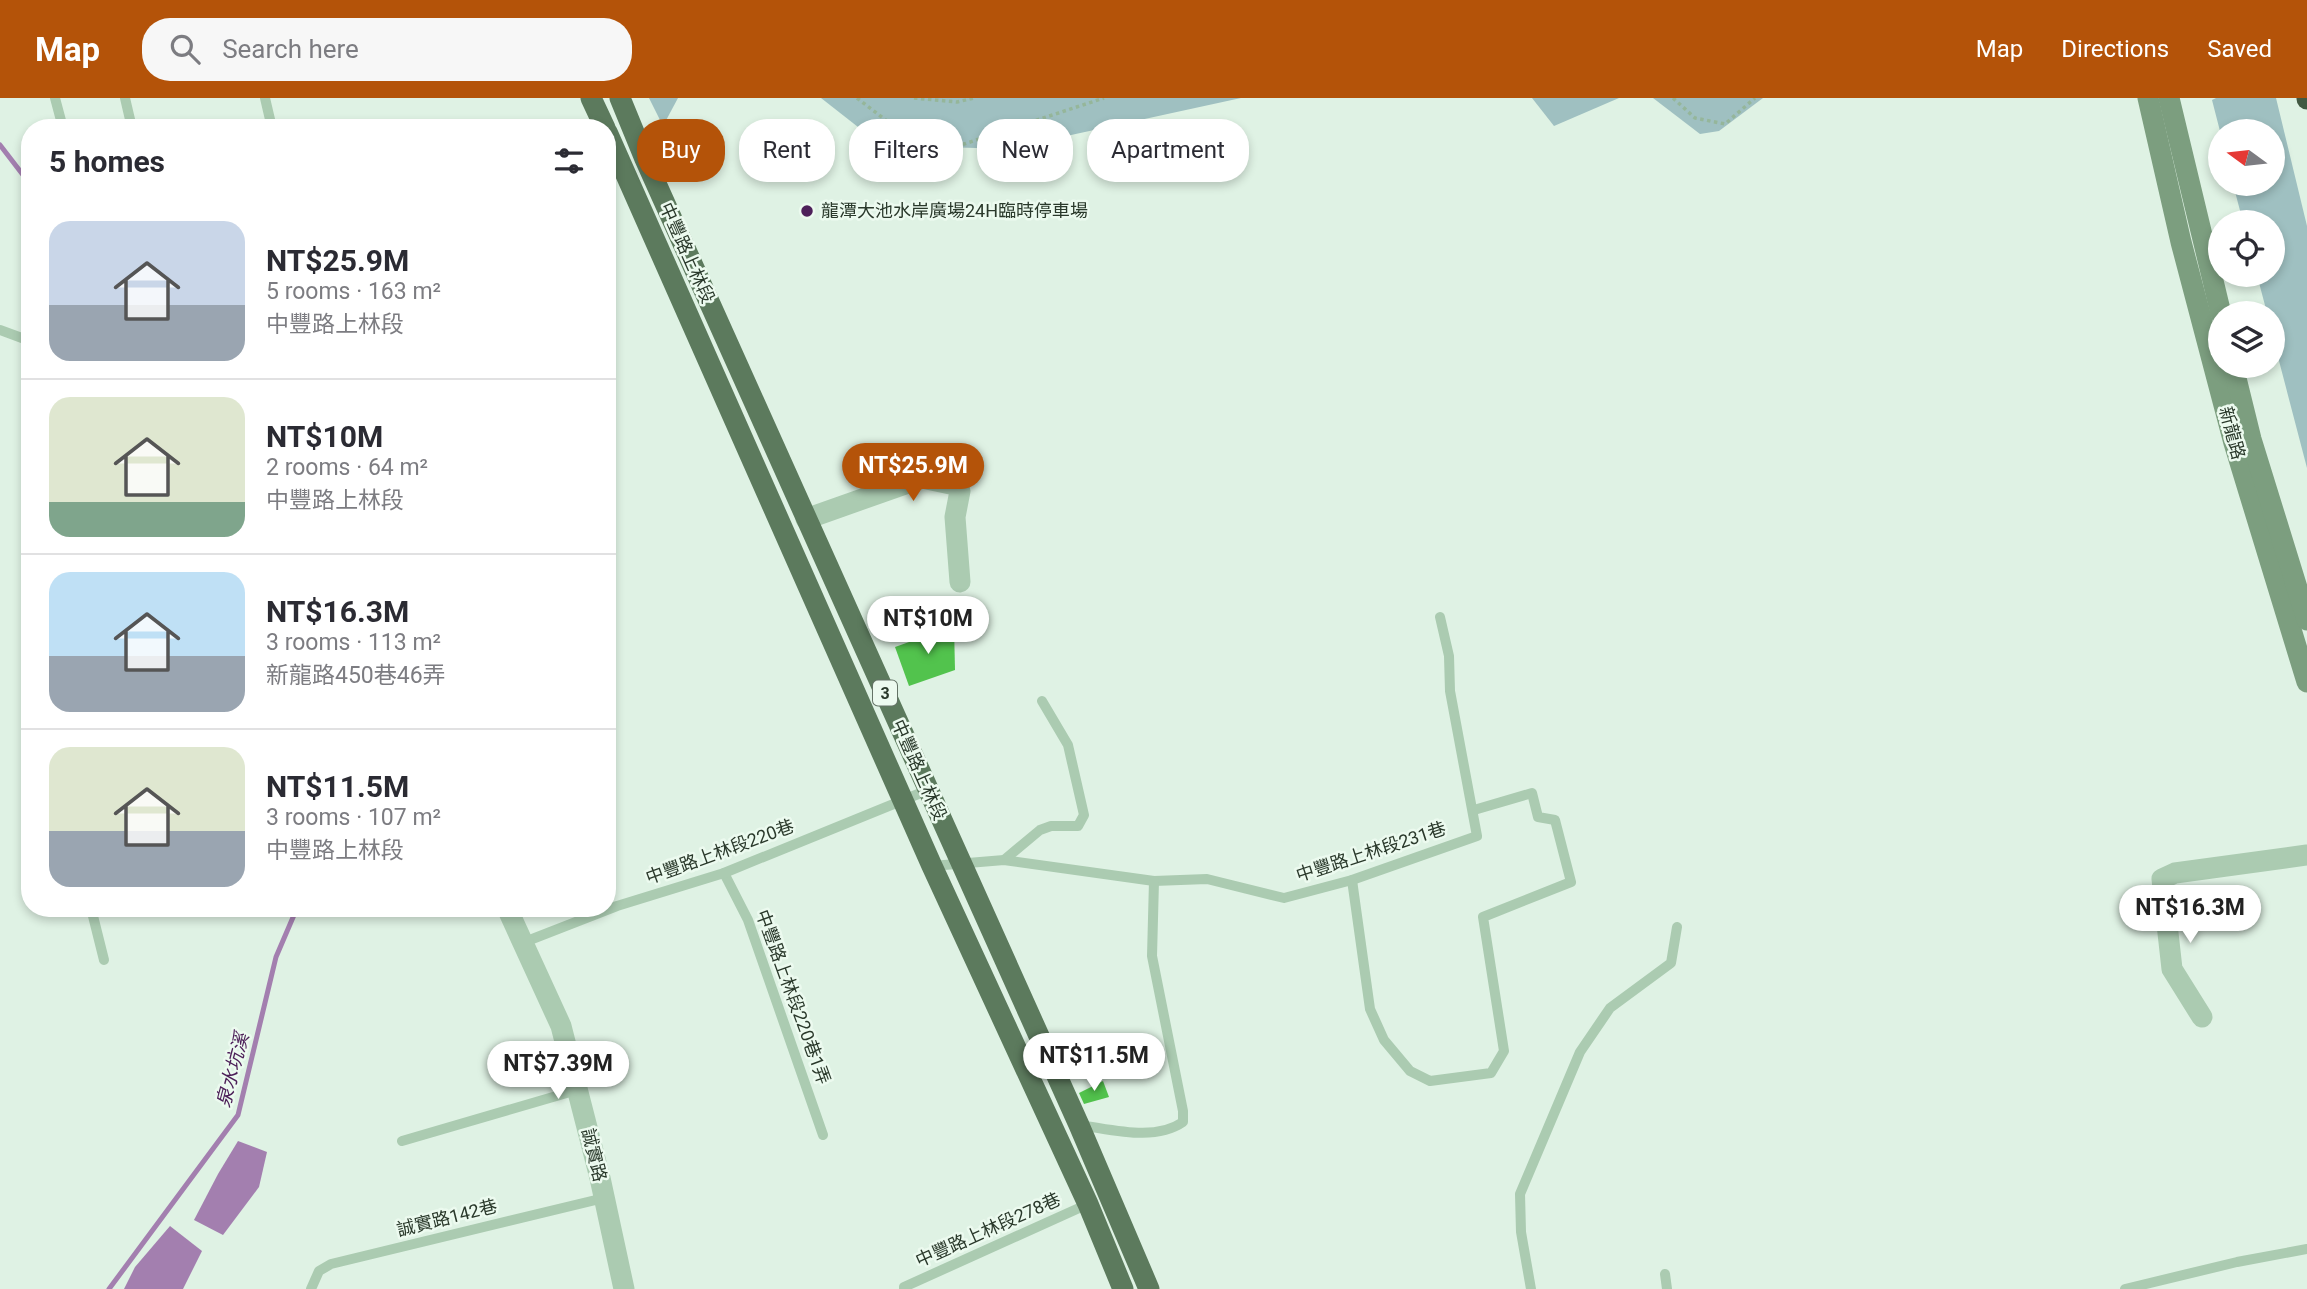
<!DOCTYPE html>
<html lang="en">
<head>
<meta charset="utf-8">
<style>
	body { margin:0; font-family:Roboto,"Noto Sans TC",sans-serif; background:#f7f7f7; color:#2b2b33; height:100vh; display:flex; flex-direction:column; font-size:26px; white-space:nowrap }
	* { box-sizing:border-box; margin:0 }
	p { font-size:23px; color:#7c7c81 }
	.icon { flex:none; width:38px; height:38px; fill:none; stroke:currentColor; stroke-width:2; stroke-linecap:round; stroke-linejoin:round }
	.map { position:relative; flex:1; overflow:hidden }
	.drawer { position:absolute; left:21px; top:21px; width:595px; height:798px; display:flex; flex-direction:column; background:#fff; border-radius:28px; box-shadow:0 4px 10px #0003 }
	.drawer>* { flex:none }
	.top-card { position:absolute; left:637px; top:21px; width:665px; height:63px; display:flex; gap:14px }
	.needle { width:46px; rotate:285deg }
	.controls { position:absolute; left:2208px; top:21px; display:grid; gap:14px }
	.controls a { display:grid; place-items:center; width:77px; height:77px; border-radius:50%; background:#fff; box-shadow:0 4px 10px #0003; font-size:35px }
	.price { position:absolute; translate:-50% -60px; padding:0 16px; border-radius:24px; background:#fff; color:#222; font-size:23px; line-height:46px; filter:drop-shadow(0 2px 4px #0008) }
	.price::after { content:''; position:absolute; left:50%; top:42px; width:21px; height:16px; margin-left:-10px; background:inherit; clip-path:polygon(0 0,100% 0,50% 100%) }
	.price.current { background:#b45309; color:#fff }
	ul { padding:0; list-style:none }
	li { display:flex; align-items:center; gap:21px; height:175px; padding:0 28px }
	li+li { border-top:2px solid #e1e1e2 }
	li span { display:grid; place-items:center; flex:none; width:196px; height:140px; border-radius:21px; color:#555 }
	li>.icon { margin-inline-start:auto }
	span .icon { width:84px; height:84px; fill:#fffc; stroke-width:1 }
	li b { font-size:30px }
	h2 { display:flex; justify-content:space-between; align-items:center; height:84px; padding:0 28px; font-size:30px }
	.pill { padding:0 24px; border-radius:28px; background:#fff; box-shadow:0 4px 10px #0003; font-size:24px; line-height:63px }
	.pill.current { background:#b45309; color:#fff }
	header { display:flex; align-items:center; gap:42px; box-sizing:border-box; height:98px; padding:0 35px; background:#b45309; color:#fff }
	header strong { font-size:33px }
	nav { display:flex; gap:38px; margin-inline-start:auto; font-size:24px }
	.search { width:490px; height:63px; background:#f7f7f7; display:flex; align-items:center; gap:18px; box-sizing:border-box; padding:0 24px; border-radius:28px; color:#7c7c81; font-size:26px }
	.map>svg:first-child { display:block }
	.green { fill:#9fc0c1 }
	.water { fill:#a37faf }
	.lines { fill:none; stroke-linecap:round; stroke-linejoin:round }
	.stream { stroke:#a37faf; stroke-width:5 }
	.building { fill:#52c34d }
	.path { stroke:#95b69a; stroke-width:3.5; stroke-dasharray:3.5 3.5; stroke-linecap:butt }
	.lane { stroke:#abcbb1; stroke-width:10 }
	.street { stroke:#abcbb1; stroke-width:21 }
	.secondary { stroke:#7c9e7f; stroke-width:21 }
	.primary { stroke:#5c7a5d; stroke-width:21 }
	.highway { stroke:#425942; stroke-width:21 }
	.poi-dot { fill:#4d2059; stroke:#ecfaef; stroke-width:2.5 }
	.labels { text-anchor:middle; stroke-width:5; stroke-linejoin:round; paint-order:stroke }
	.shield { fill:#ecfaef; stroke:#647366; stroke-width:2 }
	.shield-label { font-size:16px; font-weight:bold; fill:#2a392b }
	.poi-label { font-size:18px; fill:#2a392b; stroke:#ecfaef; text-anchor:start }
	.street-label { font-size:18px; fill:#2a392b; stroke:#ecfaef }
	.water-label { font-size:19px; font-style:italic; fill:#4d2059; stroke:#ecfaef }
</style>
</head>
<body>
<header>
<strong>Map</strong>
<div class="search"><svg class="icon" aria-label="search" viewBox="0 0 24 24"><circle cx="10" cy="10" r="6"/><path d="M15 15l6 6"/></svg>Search here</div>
<nav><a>Map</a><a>Directions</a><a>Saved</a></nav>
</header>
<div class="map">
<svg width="2307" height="1191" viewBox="0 0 2307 1191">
	<rect width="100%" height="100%" fill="#dff2e4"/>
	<!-- green -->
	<g class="green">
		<polygon points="649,0 678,0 663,28"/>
		<polygon points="821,0 1241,0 1007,51 881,47"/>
		<polygon points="1532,0 1619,0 1554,28"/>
		<polygon points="1653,0 1763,0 1719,33 1700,36"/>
		<polygon points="2216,0 2276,0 2307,128 2307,370 2273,240 2273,215 2267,215 2257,177 2273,177 2273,124 2243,124 2233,86 2273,86 2273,33 2221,33 2221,37 2212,2"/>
	</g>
	<!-- water -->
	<g class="water">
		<polygon points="238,1043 267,1054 259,1089 223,1137 194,1122 218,1076"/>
		<polygon points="170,1128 202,1153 183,1191 124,1191 135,1169"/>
	</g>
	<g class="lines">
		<!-- stream -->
		<g class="stream">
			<polyline points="0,47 30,86"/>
			<polyline points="109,1191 238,1017 276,859 297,810"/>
		</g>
	</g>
	<!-- building -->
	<g class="building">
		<polygon points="954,528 955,572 909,588 895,549"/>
		<polygon points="1103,983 1109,999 1084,1006 1079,995"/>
	</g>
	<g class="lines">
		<!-- path -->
		<g class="path">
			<polyline points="857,0 905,37 964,46 1104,0"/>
			<polyline points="914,0 957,4 974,0"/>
			<polyline points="1673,0 1695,20 1725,26 1755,0"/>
		</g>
		<!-- lane -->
		<g class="lane">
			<polyline points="55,0 63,30"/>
			<polyline points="125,0 132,30"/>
			<polyline points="265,0 272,30"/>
			<polyline points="0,232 30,243"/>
			<polyline points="1004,762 1040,732 1051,728 1078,728 1084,717 1068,647 1042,603"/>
			<polyline points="932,768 1004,762 1154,783 1207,781 1284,800 1352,782 1477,738 1450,593 1449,558 1440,519"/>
			<polyline points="724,775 748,822 823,1037"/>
			<polyline points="1352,782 1370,911 1384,942 1410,973 1430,983 1491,975 1504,953 1483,819 1571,784 1555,722 1538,719 1532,695 1474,712"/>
			<polyline points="91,810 104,862"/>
			<polyline points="522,845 617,808 724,775 928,692"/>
			<path d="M1079,1027C1111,1031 1154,1044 1183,1024V1013L1152,858L1154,783"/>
			<polyline points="402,1043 577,992"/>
			<polyline points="1665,1176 1667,1191"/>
			<polyline points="311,1191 319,1173 331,1166 604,1100"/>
			<polyline points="904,1191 904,1189 1088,1106"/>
			<polyline points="1531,1191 1521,1134 1520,1096 1580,954 1610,910 1671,865 1677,829"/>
			<polyline points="2125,1191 2237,1164 2307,1151"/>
		</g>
		<!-- street -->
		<g class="street">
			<polyline points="806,421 922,380 955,387 960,393 955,419 960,484"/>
			<polyline points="507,810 561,928 600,1080 624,1191"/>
			<polyline points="2202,919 2172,871 2162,781 2175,775 2307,757"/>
		</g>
		<!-- secondary -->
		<g class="secondary">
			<polyline points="2148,0 2181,144 2234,345 2307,584"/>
			<polyline points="2169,0 2221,216"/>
			<polyline points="2233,268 2251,341 2307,522"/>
		</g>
		<!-- primary -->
		<g class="primary">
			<polyline points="591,0 605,30"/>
			<polyline points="620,0 645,61 1079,1027 1149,1191"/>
			<polyline points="607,34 932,768 1088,1106 1123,1191"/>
		</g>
		<!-- highway -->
		<polyline class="highway" points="2307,0 2307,1"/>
	</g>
	<!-- markers -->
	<circle class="poi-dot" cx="807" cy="113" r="7"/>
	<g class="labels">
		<!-- shield labels -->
		<rect class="shield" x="873" y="582.5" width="24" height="25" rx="5"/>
		<g class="shield-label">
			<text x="885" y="601">3</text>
		</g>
		<!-- poi labels -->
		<g class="poi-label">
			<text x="821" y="119">龍潭大池水岸廣場24H臨時停車場</text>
		</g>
		<!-- street labels -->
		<g class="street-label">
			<text transform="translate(687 155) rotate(66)" y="6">中豐路上林段</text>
			<text transform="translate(2232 335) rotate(75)" y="6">新龍路</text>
			<text transform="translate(919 672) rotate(66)" y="6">中豐路上林段</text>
			<text transform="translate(720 754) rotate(-20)" y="6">中豐路上林段220巷</text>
			<text transform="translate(1371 754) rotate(-18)" y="6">中豐路上林段231巷</text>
			<text transform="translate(793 899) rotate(70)" y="6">中豐路上林段220巷1弄</text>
			<text transform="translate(594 1057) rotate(76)" y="6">誠實路</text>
			<text transform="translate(447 1120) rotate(-14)" y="6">誠實路142巷</text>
			<text transform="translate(988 1132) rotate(-24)" y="6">中豐路上林段278巷</text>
		</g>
		<!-- water labels -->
		<g class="water-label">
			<text transform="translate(232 972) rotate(-75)" y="7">泉水坑溪</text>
		</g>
	</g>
</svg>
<div class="controls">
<a><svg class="needle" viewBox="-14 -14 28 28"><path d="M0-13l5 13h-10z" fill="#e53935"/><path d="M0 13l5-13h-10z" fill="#7c7c81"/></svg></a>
<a><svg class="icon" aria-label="locate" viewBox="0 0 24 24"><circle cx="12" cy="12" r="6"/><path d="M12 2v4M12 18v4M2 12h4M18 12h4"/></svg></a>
<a><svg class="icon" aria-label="layers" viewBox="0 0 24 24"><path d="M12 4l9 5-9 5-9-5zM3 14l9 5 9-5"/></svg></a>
</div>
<b class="price current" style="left:913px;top:405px">NT$25.9M</b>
<b class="price" style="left:928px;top:558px">NT$10M</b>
<b class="price" style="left:2190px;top:847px">NT$16.3M</b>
<b class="price" style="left:1094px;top:995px">NT$11.5M</b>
<b class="price" style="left:558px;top:1003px">NT$7.39M</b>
<div class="top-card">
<a class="pill current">Buy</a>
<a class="pill">Rent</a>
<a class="pill">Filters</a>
<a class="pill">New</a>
<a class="pill">Apartment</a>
</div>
<section class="drawer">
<h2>5 homes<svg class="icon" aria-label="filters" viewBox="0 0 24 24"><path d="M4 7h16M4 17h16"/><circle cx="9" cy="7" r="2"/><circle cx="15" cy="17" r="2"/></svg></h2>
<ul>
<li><span style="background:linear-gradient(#c9d6e8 60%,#9aa5b1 0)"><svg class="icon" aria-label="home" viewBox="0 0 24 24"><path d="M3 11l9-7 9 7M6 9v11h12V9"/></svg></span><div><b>NT$25.9M</b><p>5 rooms · 163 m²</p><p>中豐路上林段</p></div></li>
<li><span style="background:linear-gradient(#dfe7d0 75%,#7fa58c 0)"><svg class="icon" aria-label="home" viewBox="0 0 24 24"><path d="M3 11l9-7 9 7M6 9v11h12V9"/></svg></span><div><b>NT$10M</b><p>2 rooms · 64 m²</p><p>中豐路上林段</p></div></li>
<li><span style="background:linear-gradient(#bfe0f5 60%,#9aa5b1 0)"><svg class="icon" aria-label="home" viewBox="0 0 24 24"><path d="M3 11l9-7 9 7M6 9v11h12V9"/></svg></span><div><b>NT$16.3M</b><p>3 rooms · 113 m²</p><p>新龍路450巷46弄</p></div></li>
<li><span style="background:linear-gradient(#dfe7d0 60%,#9aa5b1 0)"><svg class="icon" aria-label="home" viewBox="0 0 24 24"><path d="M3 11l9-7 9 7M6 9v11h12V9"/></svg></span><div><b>NT$11.5M</b><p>3 rooms · 107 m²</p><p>中豐路上林段</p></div></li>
</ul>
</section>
</div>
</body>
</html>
